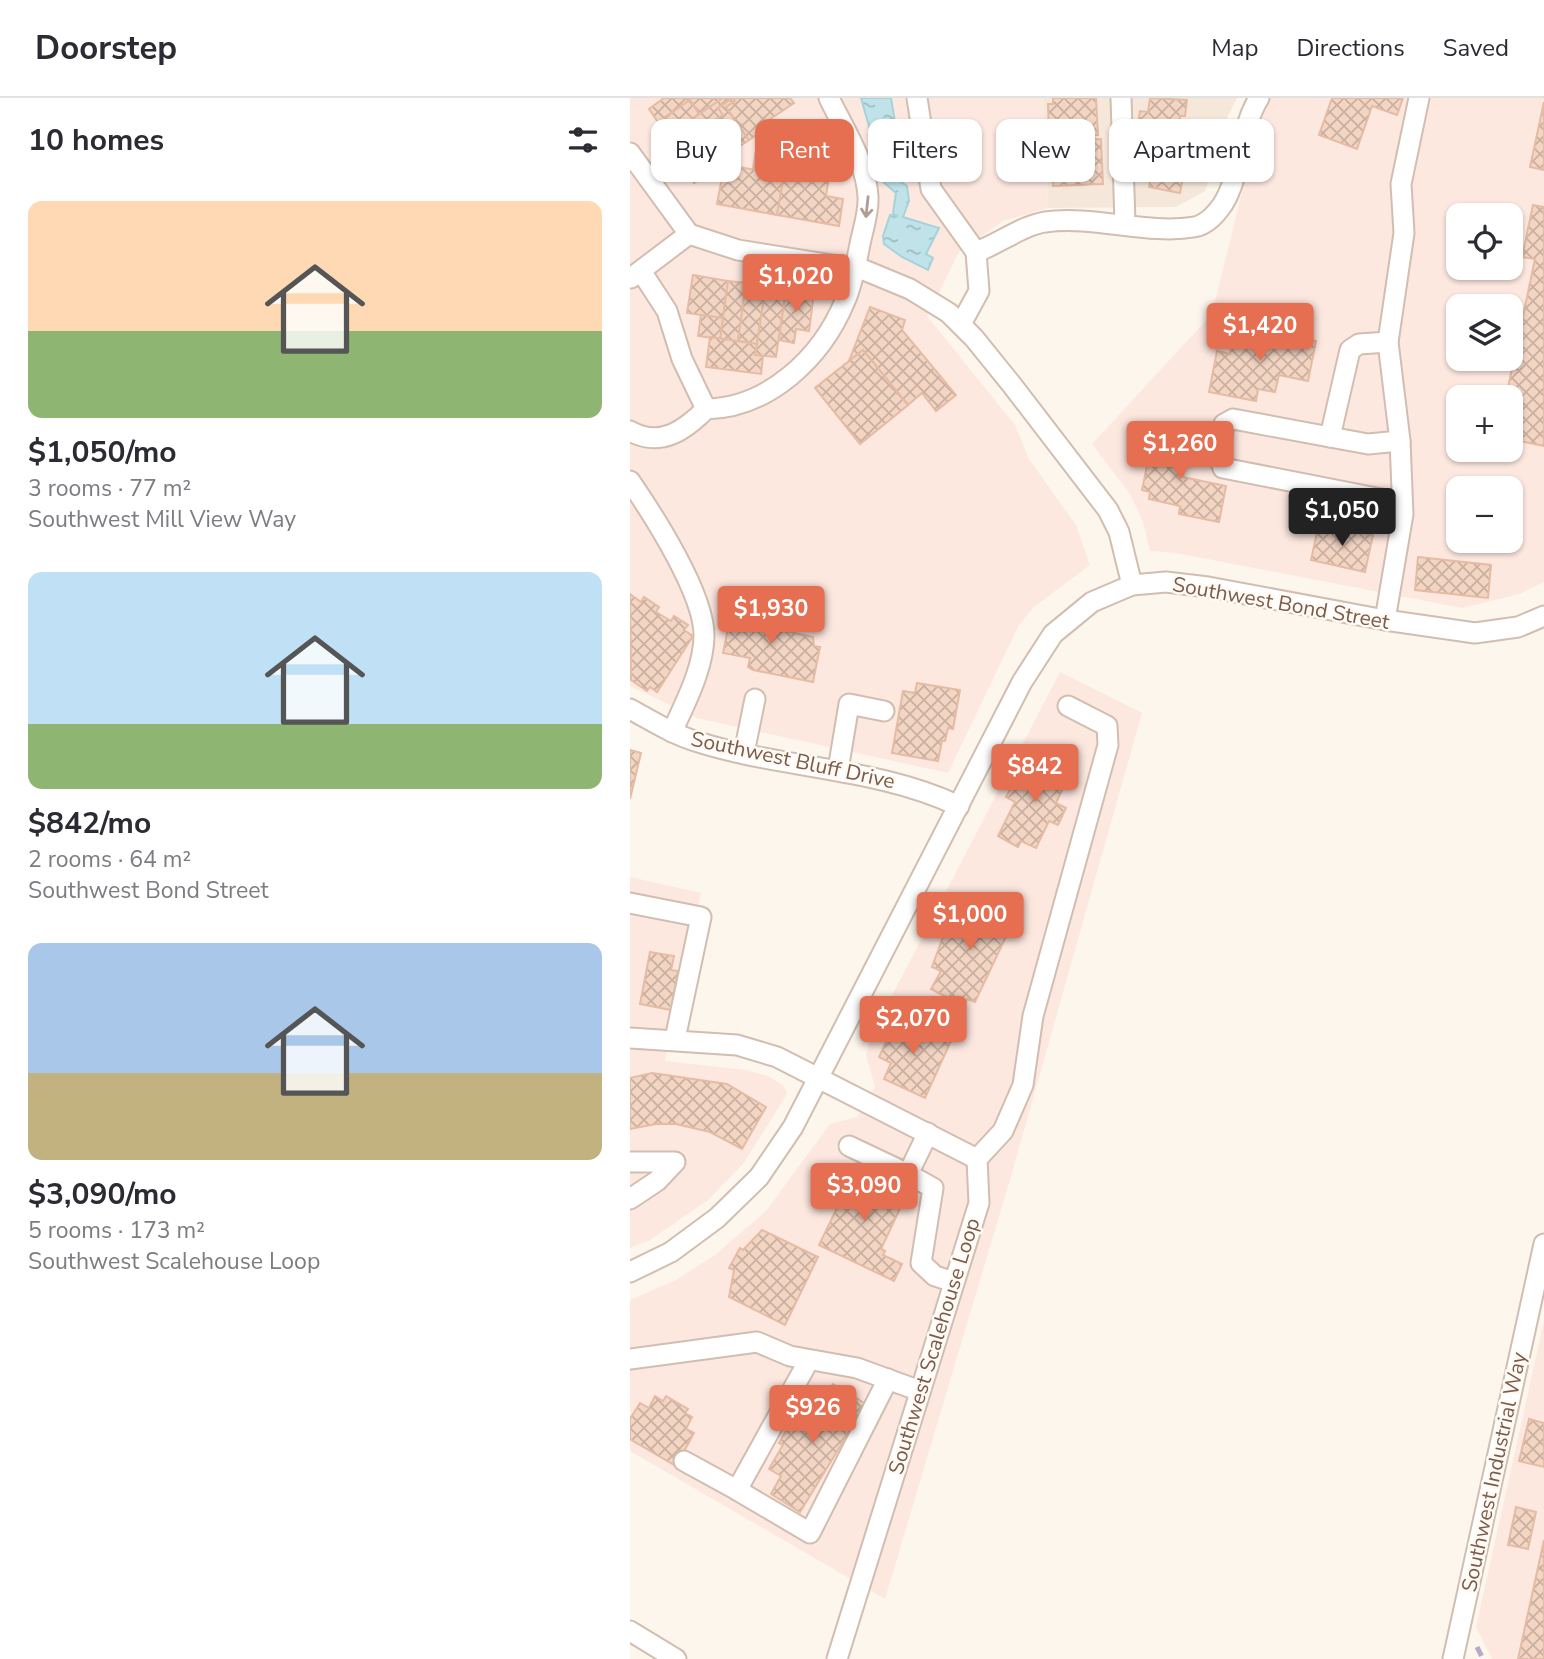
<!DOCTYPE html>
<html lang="en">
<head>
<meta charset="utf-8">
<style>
	body { margin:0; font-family:"Nunito Sans",sans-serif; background:#f7f7f7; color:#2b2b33; height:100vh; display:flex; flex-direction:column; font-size:26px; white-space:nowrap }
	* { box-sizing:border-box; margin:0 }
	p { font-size:23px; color:#7c7c81 }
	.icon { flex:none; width:38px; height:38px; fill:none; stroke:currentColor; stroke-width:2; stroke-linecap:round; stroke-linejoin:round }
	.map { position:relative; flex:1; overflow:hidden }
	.panel { display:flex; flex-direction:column; background:#fff; width:630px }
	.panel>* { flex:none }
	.top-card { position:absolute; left:21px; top:21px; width:665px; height:63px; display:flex; gap:14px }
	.tools { position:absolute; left:816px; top:105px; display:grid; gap:14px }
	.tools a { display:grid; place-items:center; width:77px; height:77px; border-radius:14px; background:#fff; box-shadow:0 2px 5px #0004; font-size:35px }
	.price { position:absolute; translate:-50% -60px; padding:0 16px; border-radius:7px; background:#e76f51; color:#fff; font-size:23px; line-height:46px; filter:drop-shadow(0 2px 4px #0008) }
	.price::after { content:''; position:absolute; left:50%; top:42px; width:21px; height:16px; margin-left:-10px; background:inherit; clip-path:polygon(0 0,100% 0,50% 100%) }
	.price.on { background:#222; color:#fff }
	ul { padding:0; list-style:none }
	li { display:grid; align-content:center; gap:14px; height:371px; padding:0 28px }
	li span { display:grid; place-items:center; height:217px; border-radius:14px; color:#555 }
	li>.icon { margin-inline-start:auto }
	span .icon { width:126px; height:126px; fill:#fffc; stroke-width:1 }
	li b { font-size:30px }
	h2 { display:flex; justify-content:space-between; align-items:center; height:84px; padding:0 28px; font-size:30px }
	.pill { padding:0 24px; border-radius:14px; background:#fff; box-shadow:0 2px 5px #0004; font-size:24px; line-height:63px }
	.pill.on { background:#e76f51; color:#fff }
	header { display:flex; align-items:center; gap:42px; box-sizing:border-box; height:98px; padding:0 35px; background:#fff; border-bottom:2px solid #e1e1e2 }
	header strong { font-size:33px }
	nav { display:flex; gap:38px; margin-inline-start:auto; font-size:24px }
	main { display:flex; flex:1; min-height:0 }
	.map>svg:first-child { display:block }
	.residential { fill:#f5e8da }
	.commercial { fill:#fde8e0; fill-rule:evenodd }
	.water { fill:url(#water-ripples); stroke:#a5d3da; stroke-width:2 }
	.building { fill:url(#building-cross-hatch); stroke:#e6bba3; stroke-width:2 }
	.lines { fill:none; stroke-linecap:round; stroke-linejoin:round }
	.minor-casing { stroke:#d1beb0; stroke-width:23 }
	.minor { stroke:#fff; stroke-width:19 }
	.rail { stroke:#b9a8c9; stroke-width:5; stroke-dasharray:10 7; stroke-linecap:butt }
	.oneway { stroke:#af9d94 }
	.labels { text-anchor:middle; stroke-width:5; stroke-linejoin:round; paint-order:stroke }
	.street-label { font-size:21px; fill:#7a5c4d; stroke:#fffaf3 }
</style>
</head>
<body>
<header>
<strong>Doorstep</strong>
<nav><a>Map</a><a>Directions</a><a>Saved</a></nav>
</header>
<main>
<section class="panel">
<h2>10 homes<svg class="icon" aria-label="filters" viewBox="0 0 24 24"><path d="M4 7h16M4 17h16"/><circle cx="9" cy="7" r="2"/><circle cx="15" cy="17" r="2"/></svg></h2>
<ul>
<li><span style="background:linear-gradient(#ffd9b3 60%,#8fb573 0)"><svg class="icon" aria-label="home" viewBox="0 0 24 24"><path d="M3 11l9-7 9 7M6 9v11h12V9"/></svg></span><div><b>$1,050/mo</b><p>3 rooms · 77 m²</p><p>Southwest Mill View Way</p></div></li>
<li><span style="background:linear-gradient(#bfe0f5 70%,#8fb573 0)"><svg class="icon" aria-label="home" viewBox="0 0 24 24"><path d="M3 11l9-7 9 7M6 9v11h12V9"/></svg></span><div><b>$842/mo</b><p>2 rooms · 64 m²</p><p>Southwest Bond Street</p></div></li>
<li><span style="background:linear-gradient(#a9c7e8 60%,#c2b280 0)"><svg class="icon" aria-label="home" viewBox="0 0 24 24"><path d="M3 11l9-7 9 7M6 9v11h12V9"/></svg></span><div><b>$3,090/mo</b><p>5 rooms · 173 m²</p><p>Southwest Scalehouse Loop</p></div></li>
</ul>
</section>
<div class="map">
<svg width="914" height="1561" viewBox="0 0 914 1561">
	<defs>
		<pattern id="water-ripples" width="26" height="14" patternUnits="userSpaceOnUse" patternTransform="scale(1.75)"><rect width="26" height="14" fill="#bfe3e8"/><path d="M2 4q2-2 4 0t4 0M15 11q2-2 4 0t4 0" fill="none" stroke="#a0bbbe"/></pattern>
		<pattern id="building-cross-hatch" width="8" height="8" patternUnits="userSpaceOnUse" patternTransform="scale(1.75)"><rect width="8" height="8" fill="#f3d5c3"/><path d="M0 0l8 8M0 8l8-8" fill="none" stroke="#cab0a1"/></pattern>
	</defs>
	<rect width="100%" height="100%" fill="#fdf6ec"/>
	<!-- residential -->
	<polygon class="residential" points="413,0 607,0 598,18 575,93 546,109 418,110"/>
	<!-- commercial -->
	<g class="commercial">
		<polygon points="0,0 413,0 418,110 373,123 329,154 297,218 385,327 399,361 446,427 460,467 404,509 389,527 318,675 67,620 0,588"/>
		<path d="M640,0H914V484L889,496L832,510L546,455L520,453L513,424L500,396L462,346L582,216L633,9ZM828,117H880V170H828ZM828,208H880V261H828ZM828,299H880V352H828ZM828,390H880V443H828Z"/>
		<polygon points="430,574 512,615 382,1075 255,1501 0,1353 0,1202 46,1182 85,1157 136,1113 200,1026 227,1019 245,989 236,957 241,938"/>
		<polygon points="0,779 71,795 35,963 116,972 138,978 154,988 157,996 113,1066 78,1102 20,1142 0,1150"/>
		<polygon points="914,1223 914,1561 862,1561 846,1529"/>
	</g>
	<!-- water -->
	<polygon class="water" points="231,0 261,0 268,42 263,46 269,47 272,58 264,79 277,88 279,103 273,119 309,130 296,156 303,160 298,172 272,159 254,146 253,138 260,117 266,118 263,115 266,95 251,82 258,60 254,53 257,51 249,51 244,46"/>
	<!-- building -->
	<g class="building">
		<polygon points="34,0 93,0 69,16 60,2 28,24 19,11"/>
		<polygon points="93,0 102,0 88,10 93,17 77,27 83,37 62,51 66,57 48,69 34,40"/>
		<polygon points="103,0 105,3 96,9 119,42 78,70 80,74 64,85 54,70 51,73 48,69 66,57 62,51 83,37 77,27 93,17 88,10"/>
		<polygon points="103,0 160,0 164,5 130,28 133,32 119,42 96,9 105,3"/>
		<polygon points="423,0 466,0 468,37 419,39 418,6 423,6"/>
		<polygon points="520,0 557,2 555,18 550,18 547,36 534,34 533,42 506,38 510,13 518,14"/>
		<polygon points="702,0 773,0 767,17 742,8 727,51 689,37"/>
		<polygon points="60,2 69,16 38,38 28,24"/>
		<polygon points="914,4 914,72 900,69"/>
		<polygon points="143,32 185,40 179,81 123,71 126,52 140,54"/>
		<polygon points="471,41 473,86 423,88 421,43"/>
		<polygon points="526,52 563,60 559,80 553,79 550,95 519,89"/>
		<polygon points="109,69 154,77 147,117 87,106 92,79 107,81"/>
		<polygon points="181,69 200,73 196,98 213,101 209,128 147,117 154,77 179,81"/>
		<polygon points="903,107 914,109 914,348 880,341 880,299 876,299 905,161 892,159"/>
		<polygon points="63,177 98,183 93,220 57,215"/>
		<polygon points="98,183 116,185 108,243 90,241"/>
		<polygon points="116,185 136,188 127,246 108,243"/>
		<polygon points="136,188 156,191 146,259 125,257"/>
		<polygon points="156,191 184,195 179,233 166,231 164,245 149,242"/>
		<polygon points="240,209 275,222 272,232 326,297 306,313 292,295 278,307 233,252 219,263"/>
		<polygon points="71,217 93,220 90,241 68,238"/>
		<polygon points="606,227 686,243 678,283 649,277 645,294 628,291 626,303 579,294 587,253 600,256"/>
		<polygon points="80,239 127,246 125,257 133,258 131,276 76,269"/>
		<polygon points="233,252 278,307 230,346 185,290"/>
		<polygon points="524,334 560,342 553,379 596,388 589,424 549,416 550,408 519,401 520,394 512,392"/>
		<polygon points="689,425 743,437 735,474 681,462"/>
		<polygon points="788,459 861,467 858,500 785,492"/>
		<polygon points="0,496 11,504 14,499 29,509 26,514 41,523 44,518 58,527 54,532 63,538 27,594 20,589 17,593 1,582"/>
		<polygon points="102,510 134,516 138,519 137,525 160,529 160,534 183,539 184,548 190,549 183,584 123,572 118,569 120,560 93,555"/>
		<polygon points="287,585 330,592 323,631 318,630 315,643 312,643 308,663 262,655 273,593 285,595"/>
		<polygon points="0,652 11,655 0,701"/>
		<polygon points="407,659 440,675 426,705 436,710 428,727 419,723 406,750 391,743 388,749 368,738 385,704 376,699 384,684 393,689"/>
		<polygon points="348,799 380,815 375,823 382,826 345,904 337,901 334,908 301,891 311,873 302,869 317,828 322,831 330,814 338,818"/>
		<polygon points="20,854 44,858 41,872 48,873 41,912 10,906"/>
		<polygon points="268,918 321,943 295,1000 254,981 261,965 249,959"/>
		<polygon points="22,975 97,986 136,1009 112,1051 80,1034 46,1026 26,1026 0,1031 0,980"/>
		<polygon points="226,1073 276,1098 251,1151 255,1153 253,1157 272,1166 264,1183 189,1147 207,1110 196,1105 206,1084 218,1090"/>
		<polygon points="132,1132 188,1159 155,1227 99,1199 104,1172 99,1170 110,1150 113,1152"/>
		<polygon points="203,1286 236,1306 170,1414 141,1396 151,1378 139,1371 153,1347 149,1345 162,1322 166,1324 181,1300 191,1306"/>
		<polygon points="25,1298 33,1303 36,1298 58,1311 55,1315 62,1319 56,1331 64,1335 46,1368 0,1341 0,1321 10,1305 19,1310"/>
		<polygon points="899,1321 914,1325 914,1369 889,1363"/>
		<polygon points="886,1409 906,1414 898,1451 878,1447"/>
		<polygon points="914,1442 914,1561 888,1561"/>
	</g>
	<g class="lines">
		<defs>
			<g id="minor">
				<polyline points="287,0 301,91 346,154"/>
				<polyline points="491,0 495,125"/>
				<polyline points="0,55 59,136 108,152 234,172 280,191 319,215 344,240 382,287 478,412 489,434 502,487"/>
				<polyline points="11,173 37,213 52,261 76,311"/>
				<polyline points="1,180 59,136"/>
				<path d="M331,226L349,193L346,154C369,146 391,128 415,124C464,117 517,137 564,129C577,127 586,116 593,106C612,75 609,32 629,0"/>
				<polyline points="758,244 729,246 720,252 700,339 603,321 594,326 589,358 593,370 772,405"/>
				<path d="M0,333C31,350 55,332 76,311C139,310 192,259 215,203C223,185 226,165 230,146C233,131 239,114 238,99C237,66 213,29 199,0"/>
				<polyline points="700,339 738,346 770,343"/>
				<path d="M0,383C24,418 74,496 74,537C74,570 55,605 42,634"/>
				<polyline points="755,522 773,416 770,343 758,244 774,135 771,86 789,0"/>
				<path d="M0,611C22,623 44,637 68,644C154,671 246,669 329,708"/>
				<polyline points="114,655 125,601"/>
				<polyline points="208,672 219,606 254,613"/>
				<polyline points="0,805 71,819 45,941"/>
				<polyline points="0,940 107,947 147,959 347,1061 349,1105 207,1561"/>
				<polyline points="298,1035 278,1076 303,1090 291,1165 305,1178 324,1184"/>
				<polyline points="219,1048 278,1076"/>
				<polyline points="347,1061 373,1033 393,987 403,918 478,647 477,628 438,608"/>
				<polyline points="0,1064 45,1064 27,1083 0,1101"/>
				<polyline points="0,1174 41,1154 87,1120 129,1079 163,1029 392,584 423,536 462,504 502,487 536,484 578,489 755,522 845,535 888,529 914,518"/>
				<polyline points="0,1261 127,1244 160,1258 227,1270 290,1293"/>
				<polyline points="179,1262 107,1392 180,1435 258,1281"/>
				<polyline points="54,1363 107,1392"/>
				<polyline points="0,1533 46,1561"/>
				<polyline points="823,1561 914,1146"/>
			</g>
		</defs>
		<!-- minor casing -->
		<use href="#minor" class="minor-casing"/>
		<!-- minor -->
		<use href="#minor" class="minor"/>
		<!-- rail -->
		<polyline class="rail" points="847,1549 853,1561"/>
	</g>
	<!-- one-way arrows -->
	<defs><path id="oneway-shaft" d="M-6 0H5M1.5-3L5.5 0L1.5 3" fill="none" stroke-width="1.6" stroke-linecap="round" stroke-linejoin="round" transform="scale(1.75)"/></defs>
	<use class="oneway" href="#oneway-shaft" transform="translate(237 109) rotate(96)"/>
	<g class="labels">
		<!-- street labels -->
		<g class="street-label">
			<text transform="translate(651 505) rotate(10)" y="7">Southwest Bond Street</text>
			<text transform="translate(163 662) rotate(12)" y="7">Southwest Bluff Drive</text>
			<text transform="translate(304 1248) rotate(-73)" y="7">Southwest Scalehouse Loop</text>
			<text transform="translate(864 1374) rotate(-78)" y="7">Southwest Industrial Way</text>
		</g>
	</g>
</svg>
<div class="tools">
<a><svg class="icon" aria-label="locate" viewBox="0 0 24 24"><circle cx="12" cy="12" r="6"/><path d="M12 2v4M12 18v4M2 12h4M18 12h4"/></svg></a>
<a><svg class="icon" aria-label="layers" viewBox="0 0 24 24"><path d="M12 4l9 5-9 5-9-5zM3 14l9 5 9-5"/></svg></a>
<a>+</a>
<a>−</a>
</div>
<b class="price" style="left:166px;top:216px">$1,020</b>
<b class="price" style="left:630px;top:265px">$1,420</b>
<b class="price" style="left:550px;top:383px">$1,260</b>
<b class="price on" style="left:712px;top:450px">$1,050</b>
<b class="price" style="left:141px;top:548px">$1,930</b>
<b class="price" style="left:405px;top:706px">$842</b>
<b class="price" style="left:340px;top:854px">$1,000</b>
<b class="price" style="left:283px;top:958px">$2,070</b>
<b class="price" style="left:234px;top:1125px">$3,090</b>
<b class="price" style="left:183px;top:1347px">$926</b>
<div class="top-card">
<a class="pill">Buy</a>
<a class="pill on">Rent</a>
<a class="pill">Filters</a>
<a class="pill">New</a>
<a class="pill">Apartment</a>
</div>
</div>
</main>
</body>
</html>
